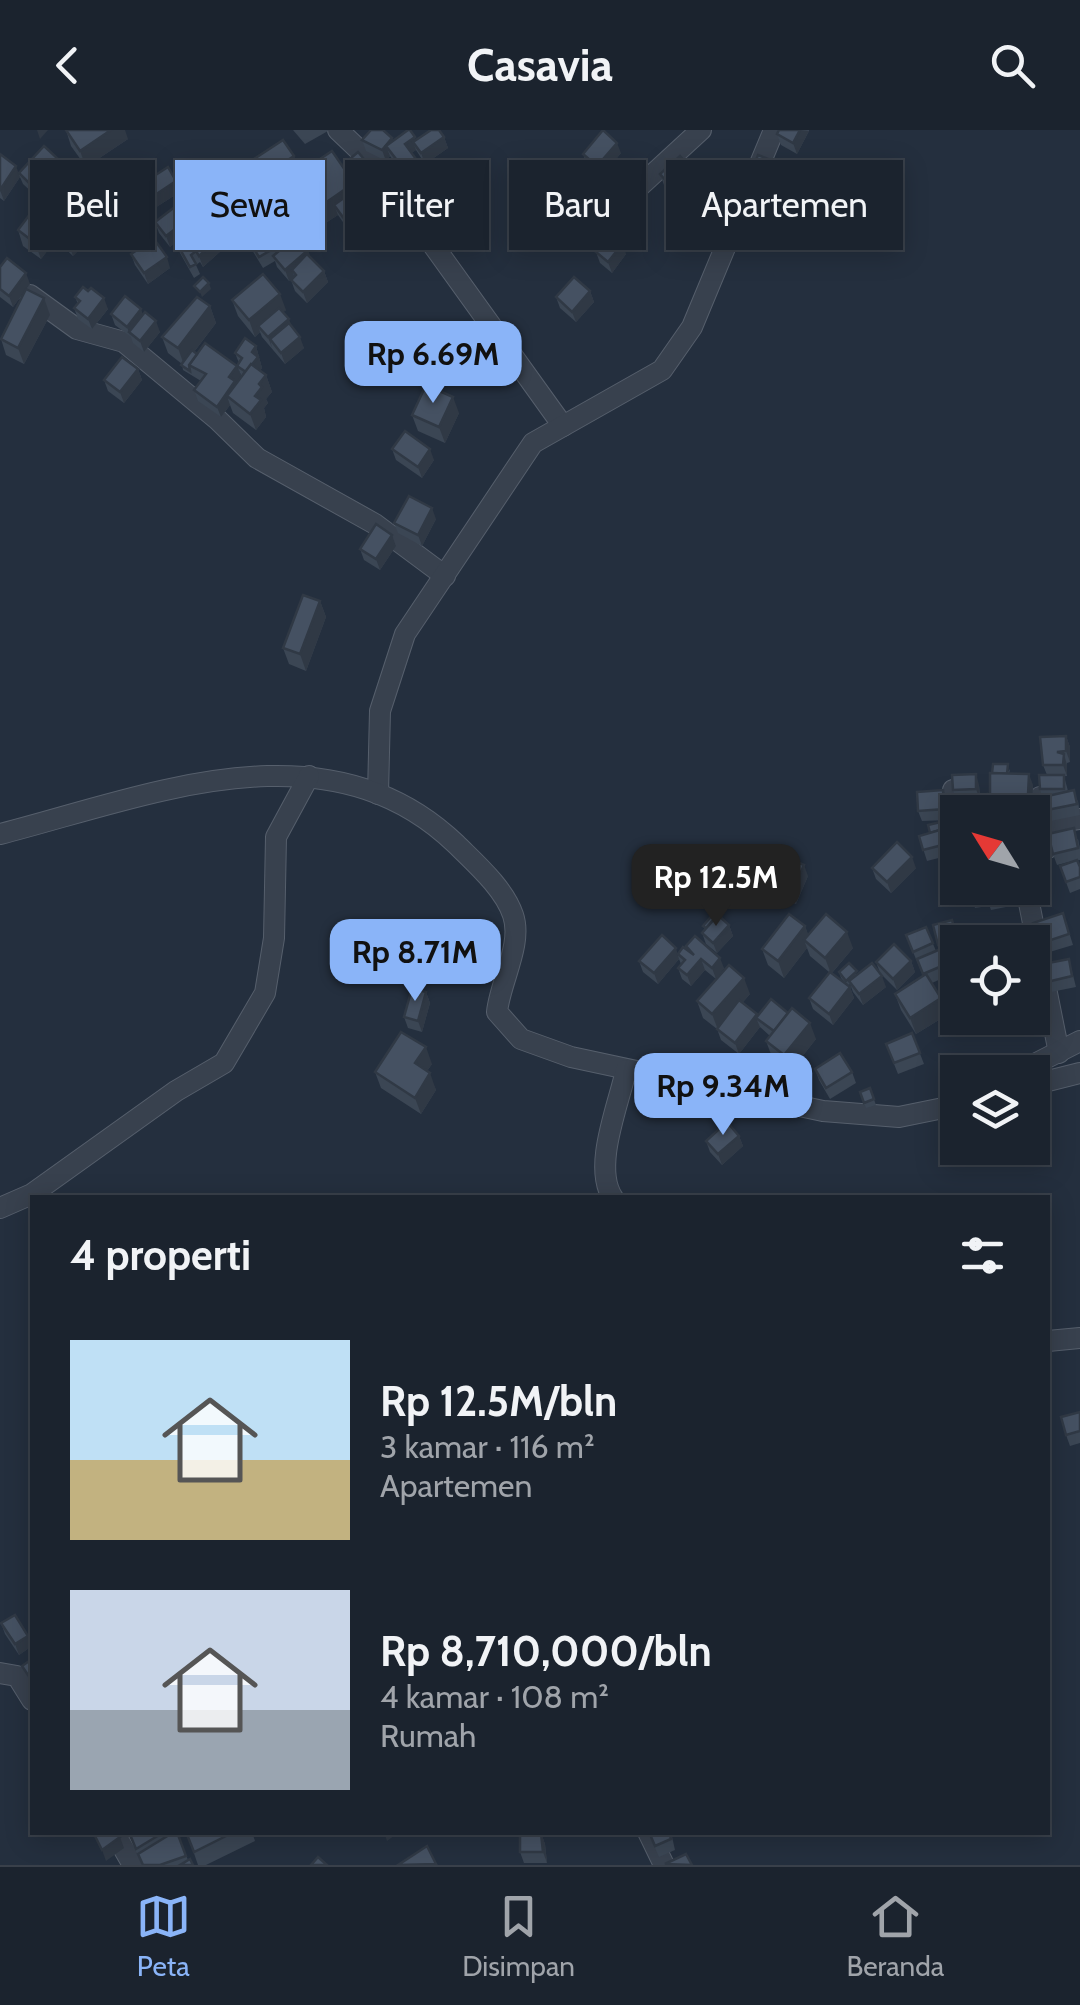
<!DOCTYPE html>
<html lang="id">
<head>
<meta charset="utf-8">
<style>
	body { margin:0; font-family:Cabin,sans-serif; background:#282f3a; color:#f1f3f6; height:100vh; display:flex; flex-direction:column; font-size:38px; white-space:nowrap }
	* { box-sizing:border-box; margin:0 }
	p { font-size:32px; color:#a0a4aa }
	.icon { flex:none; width:55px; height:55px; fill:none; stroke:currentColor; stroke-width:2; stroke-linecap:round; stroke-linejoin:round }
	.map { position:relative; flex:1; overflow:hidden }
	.side { position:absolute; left:30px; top:1065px; width:1020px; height:640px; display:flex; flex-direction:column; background:#1b232e; border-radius:0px; box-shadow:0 5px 25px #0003,0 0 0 2px #39404a }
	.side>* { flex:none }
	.top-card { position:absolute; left:30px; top:30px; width:1020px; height:90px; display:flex; gap:20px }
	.needle { width:65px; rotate:307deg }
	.tools { position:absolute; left:940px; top:665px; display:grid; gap:20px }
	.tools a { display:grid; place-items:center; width:110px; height:110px; border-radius:0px; background:#1b232e; box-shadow:0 5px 25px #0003,0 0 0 2px #39404a; font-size:50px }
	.price { position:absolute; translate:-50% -85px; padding:0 22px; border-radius:20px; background:#8ab4f8; color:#111; font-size:32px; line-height:65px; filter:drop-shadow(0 2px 5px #0008) }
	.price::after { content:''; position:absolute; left:50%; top:60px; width:30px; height:22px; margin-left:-15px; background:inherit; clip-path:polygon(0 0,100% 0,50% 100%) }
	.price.on { background:#222; color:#fff }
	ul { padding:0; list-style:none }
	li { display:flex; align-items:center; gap:30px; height:250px; padding:0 40px }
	li span { display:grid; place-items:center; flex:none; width:280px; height:200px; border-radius:0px; color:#555 }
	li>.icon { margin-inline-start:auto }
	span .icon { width:120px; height:120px; fill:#fffc; stroke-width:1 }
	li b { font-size:42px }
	h2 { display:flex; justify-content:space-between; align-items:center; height:120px; padding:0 40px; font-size:42px }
	.tag { padding:0 35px; border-radius:0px; background:#1b232e; box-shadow:0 5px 25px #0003,0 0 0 2px #39404a; font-size:35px; line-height:90px }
	.tag.on { background:#8ab4f8; color:#111 }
	header { display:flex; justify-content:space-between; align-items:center; height:130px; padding:0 40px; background:#1b232e; font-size:45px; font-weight:800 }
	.tab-bar { display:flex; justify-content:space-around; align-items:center; height:140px; border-top:2px solid #39404a; background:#1b232e; font-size:28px; color:#a0a4aa }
	.tab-bar a { display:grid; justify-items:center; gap:5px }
	.tab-bar .on { color:#8ab4f8 }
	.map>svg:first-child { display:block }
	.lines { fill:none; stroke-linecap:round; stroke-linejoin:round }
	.minor-casing { stroke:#565f6c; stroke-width:22 }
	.minor { stroke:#38414e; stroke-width:20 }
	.wall { fill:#3b4654 }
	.shaded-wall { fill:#303945 }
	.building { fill:#455162; stroke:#303945; stroke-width:2.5 }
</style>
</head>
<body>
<header><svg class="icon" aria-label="back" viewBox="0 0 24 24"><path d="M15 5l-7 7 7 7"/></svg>Casavia<svg class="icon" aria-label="search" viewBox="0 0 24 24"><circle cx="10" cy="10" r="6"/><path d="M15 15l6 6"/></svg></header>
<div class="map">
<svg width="1080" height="1735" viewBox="0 0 1080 1735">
	<rect width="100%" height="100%" fill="#242f3e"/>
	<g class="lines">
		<defs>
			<g id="minor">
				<polyline points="338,0 377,37 563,296"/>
				<polyline points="575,91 594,73 640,56 701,0"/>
				<polyline points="30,165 77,199 124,212 218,290 257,328 375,394 445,446"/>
				<polyline points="953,660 958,682"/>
				<polyline points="378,664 380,581 405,504 533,313 662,240 692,197 774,0"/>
				<polyline points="1045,694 1080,689"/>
				<path d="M0,704C148,666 327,590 456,714C475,733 504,758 513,785C523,814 500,852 497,882L521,909L571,927L823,981L899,987L958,975"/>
				<polyline points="1032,726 1048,718 1040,667"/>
				<polyline points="1026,758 1059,923"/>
				<polyline points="1019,942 1080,911"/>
				<polyline points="1032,955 1080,943"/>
				<path d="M613,1068C592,1037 619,974 626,940"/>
				<polyline points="0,1078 32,1064 176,961 224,933 265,863 274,808 276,707 309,646"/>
				<polyline points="1048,1211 1080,1208"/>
				<polyline points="0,1543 17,1546 32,1570"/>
				<polyline points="114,1702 133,1735"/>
				<polyline points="648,1702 664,1735"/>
			</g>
		</defs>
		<!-- minor casing -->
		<use href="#minor" class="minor-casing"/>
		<!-- minor -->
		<use href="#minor" class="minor"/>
	</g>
	<!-- wall -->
	<g class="wall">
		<polygon points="66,0 128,9 86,37 71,16"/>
		<polygon points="293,0 328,0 328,1 305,14"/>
		<polygon points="779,0 809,0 809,1 797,24 781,15 777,4"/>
		<polygon points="444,7 448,18 425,34 416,20 411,23 420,40 407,49 390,26 386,31 366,21 362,10 392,8 393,11 417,10"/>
		<polygon points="621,23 601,47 587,35 583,24"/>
		<polygon points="0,24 19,43 57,28 61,39 36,66 23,54 20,47 4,71 0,68"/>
		<polygon points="294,26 297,35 310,51 322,43 317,31 348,45 344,34 378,52 364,64 349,46 358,64 369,80 373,90 352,105 338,85 324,94 309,72 306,64 292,73 283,58 279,49 268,56 258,40 254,29"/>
		<polygon points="660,44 700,56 681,74 664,55"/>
		<polygon points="176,51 180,62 150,81 141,67 137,57"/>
		<polygon points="792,52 779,85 751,74 745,58"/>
		<polygon points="65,74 70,88 92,106 73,126 60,114 58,107 41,129 23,116 18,100"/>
		<polygon points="187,90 191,101 178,111 218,109 222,120 203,137 200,132 196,135 200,144 194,148 180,123 176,112 170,117 159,103 155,92"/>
		<polygon points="245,104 285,112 286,115 310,127 324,141 328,152 307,173 295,161 291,150 294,146 289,151 277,137 275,131 263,138 249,115"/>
		<polygon points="596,122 626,124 612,143 600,133"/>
		<polygon points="131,124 170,138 148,154 135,135"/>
		<polygon points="0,137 30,154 13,177 0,167"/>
		<polygon points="88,161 108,179 92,199 78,189 74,178 78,174 75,167"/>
		<polygon points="590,161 594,172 576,192 560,178 556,167"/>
		<polygon points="232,170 286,180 283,182 304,218 285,234 262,207 260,202 255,207 238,186"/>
		<polygon points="210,176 216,193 194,222 197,224 237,236 241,246 236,254 242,247 237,236 239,233 235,223 256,216 262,238 260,241 266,245 272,262 266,269 268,273 264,278 266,287 256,300 233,283 230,275 221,287 198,271 194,260 201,251 183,240 182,234 168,223 162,207"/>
		<polygon points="111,184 143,184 160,202 144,222 133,213 131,207 115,195"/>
		<polygon points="50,185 24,234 6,225 1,209"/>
		<polygon points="138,239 142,250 124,273 108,261 104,250"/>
		<polygon points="459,283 445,313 418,301 412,285"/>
		<polygon points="392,319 434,330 422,348 396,330"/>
		<polygon points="436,389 422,416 398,403 394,393"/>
		<polygon points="392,405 396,416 380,440 364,430 360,419"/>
		<polygon points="320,471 326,487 306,541 289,534 283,518"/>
		<polygon points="1066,606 1070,617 1070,632 1067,633 1067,646 1064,646 1068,661 1078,671 1080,685 1046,692 1042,681 1042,667 1040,659 1047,645 1043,635"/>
		<polygon points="1010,639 1009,644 1033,655 1032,676 994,675 990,665"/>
		<polygon points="979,655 980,665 987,664 992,682 960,682 953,660"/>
		<polygon points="943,660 947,671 949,690 922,691 918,681"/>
		<polygon points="949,690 958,723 927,731 919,706 930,702"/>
		<polygon points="1078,709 1080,719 1080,730 1078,730 1080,737 1080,759 1070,763 1060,736 1073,731 1057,735 1053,724"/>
		<polygon points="872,738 916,738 891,763 876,749"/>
		<polygon points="808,746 796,774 777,766 773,756"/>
		<polygon points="1013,758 1016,775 991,780 987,769"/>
		<polygon points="985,763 988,776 975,778 973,772"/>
		<polygon points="1063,783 1073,815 1043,824 1033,793"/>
		<polygon points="952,790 959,812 958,812 958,821 945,825 950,837 958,835 958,864 952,866 945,847 932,853 941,868 947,885 916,904 901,880 895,864 923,846 906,805 926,797 936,821 939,820 933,795"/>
		<polygon points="729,795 733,806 717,823 706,814 702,803 705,800 703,796"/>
		<polygon points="805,796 808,805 853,818 832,843 850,857 854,868 833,895 813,879 809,868 829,842 810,826 807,818 784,848 768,835 762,819"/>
		<polygon points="686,816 724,838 716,849 705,840 691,856 682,849 678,838 681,834 679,829 658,854 643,842 639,831 678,823 688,820"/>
		<polygon points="1069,829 1076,857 1051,862 1047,852"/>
		<polygon points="911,831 915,842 897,860 880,843 876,832"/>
		<polygon points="1032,832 1034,832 1042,857 1032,860"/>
		<polygon points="839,842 858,844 886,857 863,875 853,862 850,854 848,856 841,848"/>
		<polygon points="426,862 430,873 422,902 408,898 404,887"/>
		<polygon points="750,864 743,872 758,886 816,909 790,942 772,927 766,911 770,906 760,897 739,924 721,910 717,899 703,888 697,871"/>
		<polygon points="912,903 924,934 898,944 886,914"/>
		<polygon points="432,934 427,941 436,960 421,984 381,958 375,942"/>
		<polygon points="815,939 852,942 856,953 830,969 819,950"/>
		<polygon points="870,958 876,975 866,978 860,962"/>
		<polygon points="739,1006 743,1016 722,1035 710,1022 706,1011"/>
		<polygon points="1080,1282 1080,1313 1070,1316 1066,1305"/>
		<polygon points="1,1493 28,1506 32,1516 19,1525 5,1504"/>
		<polygon points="128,1702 171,1702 172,1704 174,1702 252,1702 255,1711 206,1735 198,1735 187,1703 179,1708 188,1730 193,1735 142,1735"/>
		<polygon points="648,1702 671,1702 675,1720 659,1727"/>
		<polygon points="541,1703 545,1714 547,1733 524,1733 520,1722"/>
	</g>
	<!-- shaded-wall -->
	<g class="shaded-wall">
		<polygon points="37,0 48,0 40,9"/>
		<polygon points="111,0 125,0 128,9 86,37 80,21"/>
		<polygon points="800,0 809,1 797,24 793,13"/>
		<polygon points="415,7 419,18 413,12 416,20 409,25 405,14"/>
		<polygon points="444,7 448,18 425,34 421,23"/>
		<polygon points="392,8 396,19 386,16 390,26 386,31 382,20"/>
		<polygon points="617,13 621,23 601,47 597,36"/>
		<polygon points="294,26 298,37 268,56 264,45"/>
		<polygon points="57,28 61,39 36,66 32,56"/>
		<polygon points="416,29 420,40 407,49 403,38"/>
		<polygon points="16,36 20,47 4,71 0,60"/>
		<polygon points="786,36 792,52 779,85 773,69"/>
		<polygon points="374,41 378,52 364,64 360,53"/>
		<polygon points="697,45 700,56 681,74 677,63"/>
		<polygon points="309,49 313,60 303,55 306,64 292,73 288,62"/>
		<polygon points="176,51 180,62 150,81 146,71"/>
		<polygon points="354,53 360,70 334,75 338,85 324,94 318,78"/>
		<polygon points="65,74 71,90 56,103 58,107 41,129 35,113"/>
		<polygon points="369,80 373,90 352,105 348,94"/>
		<polygon points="187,90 191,101 170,117 166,106"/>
		<polygon points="88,95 92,106 73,126 69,115"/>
		<polygon points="218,109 222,120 203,137 199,126"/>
		<polygon points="623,113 626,124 612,143 608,132"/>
		<polygon points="308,120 312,131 292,140 294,146 289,151 285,140"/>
		<polygon points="167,127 170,138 148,154 144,143"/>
		<polygon points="324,141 328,152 307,173 303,162"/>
		<polygon points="26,143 30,154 13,177 9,166"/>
		<polygon points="209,153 211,159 202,167 200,162"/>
		<polygon points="590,161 594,172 576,192 572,182"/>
		<polygon points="280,164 286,180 262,201 258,196 260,202 255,207 249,190"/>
		<polygon points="44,168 50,185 24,234 18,218"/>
		<polygon points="104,168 108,179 92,199 88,189"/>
		<polygon points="210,176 216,193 184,235 178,218"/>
		<polygon points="141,179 145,190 129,202 131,208 127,197"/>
		<polygon points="289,189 293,200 270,209 272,218 268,207"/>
		<polygon points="156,191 160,202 144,222 140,211"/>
		<polygon points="300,207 304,218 285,234 281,223"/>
		<polygon points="256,216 262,238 251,254 252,222"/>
		<polygon points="237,236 241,246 227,266 230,275 221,287 217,277 229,247"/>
		<polygon points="138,239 142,250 124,273 120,262"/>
		<polygon points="266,245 272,262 266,269 268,273 264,278 266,287 256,300 250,284 259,254"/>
		<polygon points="453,267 459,283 445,313 439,297"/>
		<polygon points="430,319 434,330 422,348 418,337"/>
		<polygon points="432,378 436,389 422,416 418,405"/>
		<polygon points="392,405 396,416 380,440 376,429"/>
		<polygon points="320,471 326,487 306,541 300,524"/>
		<polygon points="1066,606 1070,617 1070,632 1066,621"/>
		<polygon points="1064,624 1067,635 1067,646 1063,635"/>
		<polygon points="976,644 979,655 980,670 976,659"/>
		<polygon points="1029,644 1033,655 1032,676 1028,665"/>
		<polygon points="943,660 947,671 949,690 945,679"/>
		<polygon points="912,727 916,738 891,763 887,752"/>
		<polygon points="804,735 808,746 796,774 792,763"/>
		<polygon points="729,795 733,806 717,823 713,813"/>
		<polygon points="805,796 811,812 804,810 807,818 784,848 778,831"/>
		<polygon points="847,802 853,818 831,844 825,828"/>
		<polygon points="676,818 679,829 658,854 654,843"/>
		<polygon points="720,828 724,838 716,849 712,838"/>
		<polygon points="701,829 705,840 691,856 687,845"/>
		<polygon points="911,831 915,842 897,860 893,849"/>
		<polygon points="882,846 886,857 863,875 859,864"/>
		<polygon points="744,848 750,864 718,900 712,884"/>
		<polygon points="850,857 854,868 833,895 829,884"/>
		<polygon points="426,862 430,873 422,902 418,891"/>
		<polygon points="941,868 947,885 916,904 910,888"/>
		<polygon points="757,884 760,891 756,888 760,897 739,924 735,913"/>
		<polygon points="810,893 816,909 790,942 784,925"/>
		<polygon points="426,917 432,934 421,950 415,933"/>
		<polygon points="430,943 436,960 421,984 415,968"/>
		<polygon points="739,1006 743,1016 722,1035 718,1024"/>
		<polygon points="28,1506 32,1516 19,1525 15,1514"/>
		<polygon points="384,1702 399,1702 387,1711"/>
		<polygon points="541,1703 545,1714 547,1733 543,1722"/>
		<polygon points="120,1707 124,1718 106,1731 102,1720"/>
	</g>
	<!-- building -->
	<g class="building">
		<polygon points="66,0 111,0 80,21"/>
		<polygon points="371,0 383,0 392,8 382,20 362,10"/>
		<polygon points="408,0 410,0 415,7 405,14 416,29 403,38 386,16"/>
		<polygon points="431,0 439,0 444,7 421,23 413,12"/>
		<polygon points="603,0 617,13 597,36 583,24"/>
		<polygon points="779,0 800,0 793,13 777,4"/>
		<polygon points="283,10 294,26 264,45 254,29"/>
		<polygon points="44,16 57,28 32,56 19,43"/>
		<polygon points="332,21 354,53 318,78 303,55 324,41 317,31"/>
		<polygon points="358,22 374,41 360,53 344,34"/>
		<polygon points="0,24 16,36 0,60"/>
		<polygon points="758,25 786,36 773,69 745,58"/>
		<polygon points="680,26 697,45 677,63 660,44"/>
		<polygon points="299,34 309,49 288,62 279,47"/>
		<polygon points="168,37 176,51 146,71 137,57"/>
		<polygon points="48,60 65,74 35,113 18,100"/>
		<polygon points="355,60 369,80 348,94 334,75"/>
		<polygon points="176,76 187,90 166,106 155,92"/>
		<polygon points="75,83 88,95 69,115 56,103"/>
		<polygon points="271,88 285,112 259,127 245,104"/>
		<polygon points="210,93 218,109 199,126 196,121 191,125 196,134 190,137 176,112"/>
		<polygon points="611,104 623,113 608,132 596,122"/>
		<polygon points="296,107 308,120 285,140 273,126"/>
		<polygon points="154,109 167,127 144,143 131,124"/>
		<polygon points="307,124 324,141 303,162 291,150 296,145 292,140"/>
		<polygon points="7,128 26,143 9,166 0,159 0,137"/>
		<polygon points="263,144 280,164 249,190 232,170"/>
		<polygon points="203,147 209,153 200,162 194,156"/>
		<polygon points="574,147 590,161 572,182 556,167"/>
		<polygon points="83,157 88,161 91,158 104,168 88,189 74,178 80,171 75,167"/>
		<polygon points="26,159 44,168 18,218 1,209"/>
		<polygon points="125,166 141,179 127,197 111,184"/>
		<polygon points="197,167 210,176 178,218 162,207"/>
		<polygon points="279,178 289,189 268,207 258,196"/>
		<polygon points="145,182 156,191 140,211 129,202"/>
		<polygon points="289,193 300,207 281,223 270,209"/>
		<polygon points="245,208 256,216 252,222 258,227 246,242 237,236 242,228 235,223"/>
		<polygon points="205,213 237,236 229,247 235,251 217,277 194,260 206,244 189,235"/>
		<polygon points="192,220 197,224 189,235 190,241 181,235"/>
		<polygon points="122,227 138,239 120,262 104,250"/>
		<polygon points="251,234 266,245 259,254 262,257 255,266 261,270 250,284 227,266"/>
		<polygon points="426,255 453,267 439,297 412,285"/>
		<polygon points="405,301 430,319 418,337 392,319"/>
		<polygon points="409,366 432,378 418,405 394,393"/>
		<polygon points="376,394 392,405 376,429 360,419"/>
		<polygon points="303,465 320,471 300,524 283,518"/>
		<polygon points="1066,606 1066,621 1057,622 1064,624 1063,635 1043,635 1040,607"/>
		<polygon points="993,634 1008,634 1007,644 992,643"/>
		<polygon points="990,643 1029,644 1028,665 990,665"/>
		<polygon points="976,644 976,659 953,660 952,645"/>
		<polygon points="1039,645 1064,645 1064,659 1040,659"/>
		<polygon points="943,660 945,679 918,681 917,662"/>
		<polygon points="1074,660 1077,674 1042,681 1039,668"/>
		<polygon points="987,664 989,679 960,682 957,669"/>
		<polygon points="949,690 952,699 950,697 930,703 928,695"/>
		<polygon points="950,697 954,712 923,720 919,706"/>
		<polygon points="1074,698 1078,718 1053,724 1048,704"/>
		<polygon points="897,712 912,727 887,752 872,738"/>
		<polygon points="785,727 804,735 792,763 773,756"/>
		<polygon points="1077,730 1080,737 1080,747 1066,752 1060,736"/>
		<polygon points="984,758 986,770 973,772 972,759"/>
		<polygon points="985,758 1011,758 1012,764 987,769"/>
		<polygon points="714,783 717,786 706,798 703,796"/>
		<polygon points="1063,783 1069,804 1039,814 1033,793"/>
		<polygon points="789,784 805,796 778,831 762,819"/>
		<polygon points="826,784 847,802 825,828 804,810"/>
		<polygon points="718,785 729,795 713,813 702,803"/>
		<polygon points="952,790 957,809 938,815 933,795"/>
		<polygon points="926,797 933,813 913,822 906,805"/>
		<polygon points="662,805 676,818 654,843 639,831"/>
		<polygon points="695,806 720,828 712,838 701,829 687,845 678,838 685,830 678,824 683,817 694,825 686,816"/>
		<polygon points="894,814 911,831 893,849 876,832"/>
		<polygon points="943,818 949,833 923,844 917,829"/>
		<polygon points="1069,829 1072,846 1047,852 1043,834"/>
		<polygon points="1032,832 1034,832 1038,846 1032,848"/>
		<polygon points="849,833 857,841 846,851 839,842"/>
		<polygon points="872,833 882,846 859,864 849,851"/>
		<polygon points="729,835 744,848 712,884 697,871"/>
		<polygon points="958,835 958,851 948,855 942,841"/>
		<polygon points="830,842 850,857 829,884 809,868"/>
		<polygon points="926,844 941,868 910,888 895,864"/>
		<polygon points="412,858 426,862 418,891 404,887"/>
		<polygon points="771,869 788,883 774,901 756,888"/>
		<polygon points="739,870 757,884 735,913 717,899"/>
		<polygon points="792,878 810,893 784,925 766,911"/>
		<polygon points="401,902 426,917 415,933 430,943 415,968 375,942"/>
		<polygon points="912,903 920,923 894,933 886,914"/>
		<polygon points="840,923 852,942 826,958 815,939"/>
		<polygon points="870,958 874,969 864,973 860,962"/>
		<polygon points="727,992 739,1006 718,1024 706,1011"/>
		<polygon points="1080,1282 1080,1301 1066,1305 1061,1287"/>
		<polygon points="15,1485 28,1506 15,1514 1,1493"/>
		<polygon points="32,1529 32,1551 22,1536"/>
		<polygon points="93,1702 117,1702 120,1707 102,1720"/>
		<polygon points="129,1702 164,1702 136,1719"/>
		<polygon points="174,1702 177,1702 186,1726 160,1735 143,1735 138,1724"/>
		<polygon points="186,1702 234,1702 194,1722"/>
		<polygon points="649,1702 669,1702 671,1709 655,1716"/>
		<polygon points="520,1703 541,1703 543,1722 520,1722"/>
		<polygon points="427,1716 436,1734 398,1735"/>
		<polygon points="686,1724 692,1735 665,1734"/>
		<polygon points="318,1727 327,1735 311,1735"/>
		<polygon points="190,1729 193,1735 180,1735"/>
	</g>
</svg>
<div class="tools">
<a><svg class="needle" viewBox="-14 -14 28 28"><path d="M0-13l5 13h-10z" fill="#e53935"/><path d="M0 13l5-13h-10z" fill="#a0a4aa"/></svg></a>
<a><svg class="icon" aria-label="locate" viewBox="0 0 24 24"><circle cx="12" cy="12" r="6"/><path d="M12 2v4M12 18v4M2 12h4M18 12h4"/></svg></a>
<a><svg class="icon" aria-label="layers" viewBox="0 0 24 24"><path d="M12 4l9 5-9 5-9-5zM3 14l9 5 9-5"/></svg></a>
</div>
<b class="price" style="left:433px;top:276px">Rp 6.69M</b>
<b class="price on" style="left:716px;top:799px">Rp 12.5M</b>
<b class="price" style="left:415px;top:874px">Rp 8.71M</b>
<b class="price" style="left:723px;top:1008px">Rp 9.34M</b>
<div class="top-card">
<a class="tag">Beli</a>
<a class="tag on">Sewa</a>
<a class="tag">Filter</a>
<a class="tag">Baru</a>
<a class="tag">Apartemen</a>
</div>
<section class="side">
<h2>4 properti<svg class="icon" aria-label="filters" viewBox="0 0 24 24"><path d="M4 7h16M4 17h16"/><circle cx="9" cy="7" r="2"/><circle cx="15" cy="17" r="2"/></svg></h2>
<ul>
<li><span style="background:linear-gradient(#bfe0f5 60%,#c2b280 0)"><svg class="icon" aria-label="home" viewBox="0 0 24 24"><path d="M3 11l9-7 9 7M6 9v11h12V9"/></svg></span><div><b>Rp 12.5M/bln</b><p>3 kamar · 116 m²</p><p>Apartemen</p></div></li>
<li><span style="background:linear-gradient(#c9d6e8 60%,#9aa5b1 0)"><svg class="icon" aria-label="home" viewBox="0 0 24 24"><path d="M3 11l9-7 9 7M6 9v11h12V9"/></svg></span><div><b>Rp 8,710,000/bln</b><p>4 kamar · 108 m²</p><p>Rumah</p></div></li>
</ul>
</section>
</div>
<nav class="tab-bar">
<a class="on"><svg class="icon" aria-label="map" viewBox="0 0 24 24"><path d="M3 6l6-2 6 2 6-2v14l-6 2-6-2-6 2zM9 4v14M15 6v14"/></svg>Peta</a>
<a><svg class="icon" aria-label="saved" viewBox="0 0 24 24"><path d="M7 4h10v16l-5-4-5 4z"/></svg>Disimpan</a>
<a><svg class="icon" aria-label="home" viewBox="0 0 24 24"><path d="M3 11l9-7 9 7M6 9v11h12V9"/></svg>Beranda</a>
</nav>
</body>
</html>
